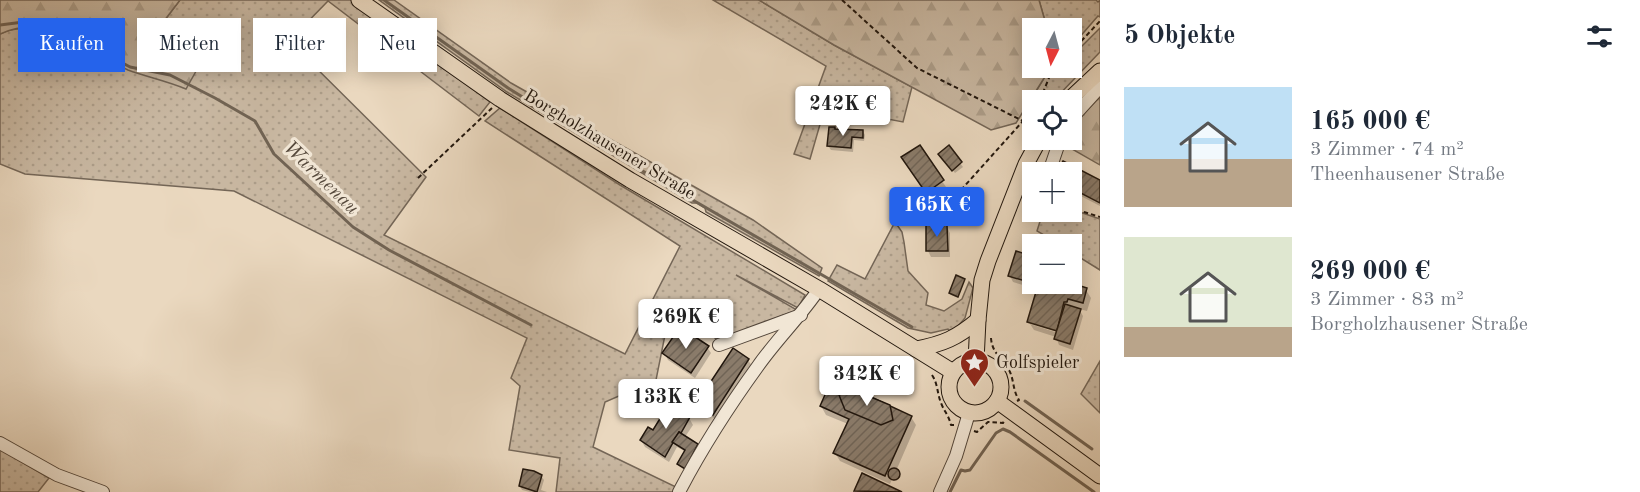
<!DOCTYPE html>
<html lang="de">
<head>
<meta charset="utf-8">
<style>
	body { margin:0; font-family:"Old Standard TT",serif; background:#f2f2f3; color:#1f2937; height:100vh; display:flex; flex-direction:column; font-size:22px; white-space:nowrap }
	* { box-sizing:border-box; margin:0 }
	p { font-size:20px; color:#747a83 }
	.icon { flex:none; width:33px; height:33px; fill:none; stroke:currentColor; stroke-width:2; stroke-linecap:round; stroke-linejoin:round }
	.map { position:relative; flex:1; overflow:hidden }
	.side { display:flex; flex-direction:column; background:#fff; width:540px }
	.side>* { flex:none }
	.guide { position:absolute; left:18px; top:18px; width:570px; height:54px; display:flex; gap:12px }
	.needle { width:39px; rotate:186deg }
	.tools { position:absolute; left:1022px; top:18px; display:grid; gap:12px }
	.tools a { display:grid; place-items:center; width:60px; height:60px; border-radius:0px; background:#fff; box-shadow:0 3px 15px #0003; font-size:30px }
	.price { position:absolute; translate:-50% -51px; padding:0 14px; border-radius:6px; background:#fff; color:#222; font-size:20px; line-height:39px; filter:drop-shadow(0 2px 3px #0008) }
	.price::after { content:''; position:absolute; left:50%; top:36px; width:18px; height:14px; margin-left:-9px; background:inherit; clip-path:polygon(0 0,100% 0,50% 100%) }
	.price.on { background:#2563eb; color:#fff }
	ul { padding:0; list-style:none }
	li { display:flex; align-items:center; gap:18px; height:150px; padding:0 24px }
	li span { display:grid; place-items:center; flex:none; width:168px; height:120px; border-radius:0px; color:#555 }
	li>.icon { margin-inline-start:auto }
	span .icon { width:72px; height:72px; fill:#fffc; stroke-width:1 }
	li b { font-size:26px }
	h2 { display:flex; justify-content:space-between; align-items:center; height:72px; padding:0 24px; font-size:26px }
	.pill { padding:0 21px; border-radius:0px; background:#fff; box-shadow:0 3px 15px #0003; font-size:21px; line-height:54px }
	.pill.on { background:#2563eb; color:#fff }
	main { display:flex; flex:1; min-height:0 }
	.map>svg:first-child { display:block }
	.green { fill:url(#green-dots); stroke:#746657; stroke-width:1.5 }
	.forest { fill:url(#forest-firs); stroke:#746657; stroke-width:1.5 }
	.shadow { fill:#0003 }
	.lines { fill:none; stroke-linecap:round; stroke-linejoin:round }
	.stream { stroke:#716353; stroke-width:3 }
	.building { fill:url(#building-hatch); stroke:#21160d; stroke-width:1.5 }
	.minor-casing { stroke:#53463a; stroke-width:14 }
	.major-casing { stroke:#21160d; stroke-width:17 }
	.path { stroke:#21160d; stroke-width:2; stroke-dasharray:4.5 3; stroke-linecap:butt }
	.minor { stroke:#f1e6d5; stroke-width:12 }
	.major { stroke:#ead8bf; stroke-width:15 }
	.labels { text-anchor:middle; stroke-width:6; stroke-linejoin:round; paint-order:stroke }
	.street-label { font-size:18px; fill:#21160d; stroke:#f1e6d5 }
	.poi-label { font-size:18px; fill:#21160d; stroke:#f1e6d5; text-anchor:start }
	.water-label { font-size:20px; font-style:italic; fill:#56493c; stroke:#f1e6d5 }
</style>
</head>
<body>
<main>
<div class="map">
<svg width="1100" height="492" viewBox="0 0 1100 492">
	<defs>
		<pattern id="green-dots" width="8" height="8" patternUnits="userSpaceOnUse" patternTransform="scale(1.5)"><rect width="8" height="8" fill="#c8b7a1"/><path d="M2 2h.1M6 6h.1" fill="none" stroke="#ac9d89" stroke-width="1.8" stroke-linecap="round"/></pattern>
		<pattern id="forest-firs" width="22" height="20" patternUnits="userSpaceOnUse" patternTransform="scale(1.5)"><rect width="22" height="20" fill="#c8b7a1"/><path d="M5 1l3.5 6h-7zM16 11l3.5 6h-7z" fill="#ac9d89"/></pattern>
		<pattern id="building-hatch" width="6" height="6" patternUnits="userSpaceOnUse" patternTransform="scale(1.5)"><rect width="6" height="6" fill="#8a7b6a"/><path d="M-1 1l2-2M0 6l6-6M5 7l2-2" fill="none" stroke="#706456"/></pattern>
	</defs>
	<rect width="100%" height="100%" fill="#ead8bf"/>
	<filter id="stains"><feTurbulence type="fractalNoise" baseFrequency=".00333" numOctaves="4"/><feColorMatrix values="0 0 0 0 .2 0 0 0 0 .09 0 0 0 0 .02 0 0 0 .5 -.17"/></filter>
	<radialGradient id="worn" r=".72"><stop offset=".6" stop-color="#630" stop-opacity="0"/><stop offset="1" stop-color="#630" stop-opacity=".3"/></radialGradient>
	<!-- green -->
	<g class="green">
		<polygon points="180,0 351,0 490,102 479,116 328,1 289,41 426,177 384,235 625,354 680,246 485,121 500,108 620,185 805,295 798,308 736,275 797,310 718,340 689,321 686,305 674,300 670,310 656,380 605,402 593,447 676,487 673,492 556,492 560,458 509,450 520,386 511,378 527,338 234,191 25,174 0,164 0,34 10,30 38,26 77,37 107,59 186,88 192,35 165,29 164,21"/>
		<polygon points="379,0 394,0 511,83 753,220 822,268 819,276 706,212 705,208 697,203 692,203 507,92"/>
		<polygon points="713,0 759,0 834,45 912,87 903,122 825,107 810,159 794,154 826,66"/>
		<polygon points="1039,0 1096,0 1098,2 1100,0 1100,17 1098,16 1071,47 1071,28 1047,28"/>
		<polygon points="1100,28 1100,52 1054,100 1032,100 1032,118 1022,114 1046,75 1047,68 1071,68 1071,57"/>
		<polygon points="1071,209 1100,219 1100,270 1071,252 1071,244 1059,244 1037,231 1043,212 1071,212"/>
		<polygon points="895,222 902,232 904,242 908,271 928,293 926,305 944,311 962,299 969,282 973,288 965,318 952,333 948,329 931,333 908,328 828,281 837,265 865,279"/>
		<polygon points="1100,361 1100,413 1081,394"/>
		<polygon points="0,449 49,478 38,492 0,492"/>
	</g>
	<!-- forest -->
	<g class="forest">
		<path d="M0,0H180L164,21L165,29L192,35L204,50L200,64L186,89C167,81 147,77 128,70C109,62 95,46 77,37C52,25 24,23 0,34Z"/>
		<polygon points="759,0 1039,0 1047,28 1032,28 1032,68 1047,68 1046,75 1016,123 991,130 834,45"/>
		<path d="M1100,97V165L1065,145L1068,140H1071C1071,122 1088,109 1100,97Z"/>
	</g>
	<!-- shadow -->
	<g class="shadow">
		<polygon points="835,131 863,131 865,135 864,141 854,140 853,152 831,150 828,146"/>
		<polygon points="919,147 946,187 930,198 907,164"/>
		<polygon points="949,148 963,167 955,173 943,158"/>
		<polygon points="1064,163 1100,182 1100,206 1071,191 1071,172 1059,172"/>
		<polygon points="946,226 950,233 950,257 931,257 928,251"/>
		<polygon points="1032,258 1032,284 1071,284 1071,277 1073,281 1072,285 1086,290 1091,298 1087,311 1079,309 1083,316 1073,350 1059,345 1056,337 1034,330 1030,324 1058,333 1040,290 1013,282 1010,276"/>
		<polygon points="964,280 958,298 951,295 950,293"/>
		<circle cx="679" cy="313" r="7"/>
		<polygon points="707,347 711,353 695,378 668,360 664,353"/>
		<polygon points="748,360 752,366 717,420 702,410 698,404"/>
		<polygon points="821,406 911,417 916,425 896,471 900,477 898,480 893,481 892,479 890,484 840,461 835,453 848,424 826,415"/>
		<polygon points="689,418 693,425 685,437 697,445 700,449 688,472 679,464 686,452 677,447 669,462 645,447 641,440 653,432"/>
		<polygon points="863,475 898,492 857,492"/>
		<polygon points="541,476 544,480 541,490 547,492 530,492 522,490 520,486"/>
	</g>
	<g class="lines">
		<!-- stream -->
		<g class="stream">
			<polyline points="384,0 508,88 634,166 912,327"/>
			<polyline points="0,25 31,21 73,29 106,54 130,67 170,75 215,98 255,121 274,154 353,227 389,250 531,325"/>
			<polyline points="1025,401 1092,449"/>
			<polyline points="950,492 961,470 965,471 970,470 996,433 1003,429 1010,432 1094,492"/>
		</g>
	</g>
	<!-- building -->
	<g class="building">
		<polygon points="829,127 835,127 835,129 863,130 863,138 852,137 851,148 827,146"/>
		<polygon points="920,145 944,180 926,193 901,157"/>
		<polygon points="949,145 962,162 952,171 938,154"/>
		<polygon points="1063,161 1100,180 1100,203 1071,188 1071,172 1057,172"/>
		<polygon points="926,225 947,225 948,251 926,251"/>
		<polygon points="1016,251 1032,256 1032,283 1008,276"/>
		<polygon points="956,275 965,279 958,297 949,293"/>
		<polygon points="1071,283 1087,288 1083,303 1068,299 1067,302 1064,302 1057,331 1027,322 1038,285 1041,286 1041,284"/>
		<circle cx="678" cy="310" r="7"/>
		<polygon points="1065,304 1081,309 1070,344 1054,339"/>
		<polygon points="680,327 709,346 691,373 662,353"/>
		<polygon points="733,348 749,359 713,415 696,404"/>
		<polygon points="832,379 912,416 885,476 833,453 849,419 820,406"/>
		<polygon points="854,390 890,405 893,420 881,425 845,410 839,395"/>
		<polygon points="669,404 690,417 681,433 679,432 665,457 640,440 648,427 653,430"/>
		<polygon points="679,432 698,444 685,469 677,464 685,450 672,442"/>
		<circle cx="894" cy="474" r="6"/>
		<polygon points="523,469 534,471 542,475 537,492 519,486"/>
		<polygon points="862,473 902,492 854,491"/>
	</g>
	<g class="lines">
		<defs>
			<g id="minor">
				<polyline points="1071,119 1100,87"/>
				<polyline points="1049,172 1060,140"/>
				<polyline points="719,345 801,315"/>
				<polyline points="0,443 57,475 103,492"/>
				<path d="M679,492C702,448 729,406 758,366C777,339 800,317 819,289"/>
				<polyline points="940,492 956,456 969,413"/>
			</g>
			<g id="major">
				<polyline points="359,0 500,99 630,180 819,289 953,372"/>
				<polyline points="1069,100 1100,71"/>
				<path d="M916,349C943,344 957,338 978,320"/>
				<polyline points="976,361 978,320 982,280 988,261 1026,164 1039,140"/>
				<circle cx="975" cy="387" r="26"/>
				<polyline points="997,401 1100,476"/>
			</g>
		</defs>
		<!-- minor casing -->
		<use href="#minor" class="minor-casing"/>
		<!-- major casing -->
		<use href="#major" class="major-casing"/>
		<!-- path -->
		<g class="path">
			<polyline points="842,0 917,68 1023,121 1032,111"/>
			<polyline points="1071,52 1100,21"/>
			<polyline points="1040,100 1053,68"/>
			<polyline points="418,178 492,108"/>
			<polyline points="1071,204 1084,212 1100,217"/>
			<polyline points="951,209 952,200 1023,121 1032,124"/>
			<path d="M991,338C992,354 1003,358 1010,372C1014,381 1013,391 1019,400L1017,401"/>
			<path d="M932,375C938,384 937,393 941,403C944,411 949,416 951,425H954"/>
			<polyline points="974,431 977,432 988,422 1003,423 1004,421"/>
		</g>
		<!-- minor -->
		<use href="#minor" class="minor"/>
		<!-- major -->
		<use href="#major" class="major"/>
	</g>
	<!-- icons -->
	<defs>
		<symbol id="sight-pin" viewBox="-11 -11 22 30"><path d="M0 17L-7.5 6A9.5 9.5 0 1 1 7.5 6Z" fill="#8f2418" stroke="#f1e6d5"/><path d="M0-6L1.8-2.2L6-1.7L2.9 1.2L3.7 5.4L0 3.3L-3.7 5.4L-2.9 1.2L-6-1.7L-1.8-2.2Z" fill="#fff"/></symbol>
	</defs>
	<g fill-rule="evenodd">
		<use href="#sight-pin" x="958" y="346" width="33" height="45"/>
	</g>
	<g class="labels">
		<!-- street labels -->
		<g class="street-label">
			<text transform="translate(610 144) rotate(31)" y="6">Borgholzhausener Straße</text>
		</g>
		<!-- poi labels -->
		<g class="poi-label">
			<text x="996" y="368">Golfspieler</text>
		</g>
		<!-- water labels -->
		<g class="water-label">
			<text transform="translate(322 177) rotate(44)" y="7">Warmenau</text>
		</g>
	</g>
	<rect width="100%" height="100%" filter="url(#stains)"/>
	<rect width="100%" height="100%" fill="url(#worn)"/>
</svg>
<div class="tools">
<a><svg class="needle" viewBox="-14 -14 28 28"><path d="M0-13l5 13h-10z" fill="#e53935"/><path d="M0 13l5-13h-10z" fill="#747a83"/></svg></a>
<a><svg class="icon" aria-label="locate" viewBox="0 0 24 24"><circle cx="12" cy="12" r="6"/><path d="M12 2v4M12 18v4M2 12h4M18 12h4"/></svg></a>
<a>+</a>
<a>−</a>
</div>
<b class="price" style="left:843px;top:137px">242K €</b>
<b class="price on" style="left:937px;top:238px">165K €</b>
<b class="price" style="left:686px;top:350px">269K €</b>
<b class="price" style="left:867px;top:407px">342K €</b>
<b class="price" style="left:666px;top:430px">133K €</b>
<div class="guide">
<a class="pill on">Kaufen</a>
<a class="pill">Mieten</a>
<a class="pill">Filter</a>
<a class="pill">Neu</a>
</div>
</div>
<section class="side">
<h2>5 Objekte<svg class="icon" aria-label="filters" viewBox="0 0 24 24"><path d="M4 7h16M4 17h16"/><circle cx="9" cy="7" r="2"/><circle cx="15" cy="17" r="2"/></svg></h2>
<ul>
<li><span style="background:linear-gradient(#bfe0f5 60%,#b9a48a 0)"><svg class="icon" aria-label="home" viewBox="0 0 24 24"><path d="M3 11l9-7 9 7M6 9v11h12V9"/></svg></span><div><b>165 000 €</b><p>3 Zimmer · 74 m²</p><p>Theenhausener Straße</p></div></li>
<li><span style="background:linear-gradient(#dfe7d0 75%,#b9a48a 0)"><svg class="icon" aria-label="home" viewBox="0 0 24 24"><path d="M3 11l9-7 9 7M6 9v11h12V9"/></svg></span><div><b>269 000 €</b><p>3 Zimmer · 83 m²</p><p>Borgholzhausener Straße</p></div></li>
</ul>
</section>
</main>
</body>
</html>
